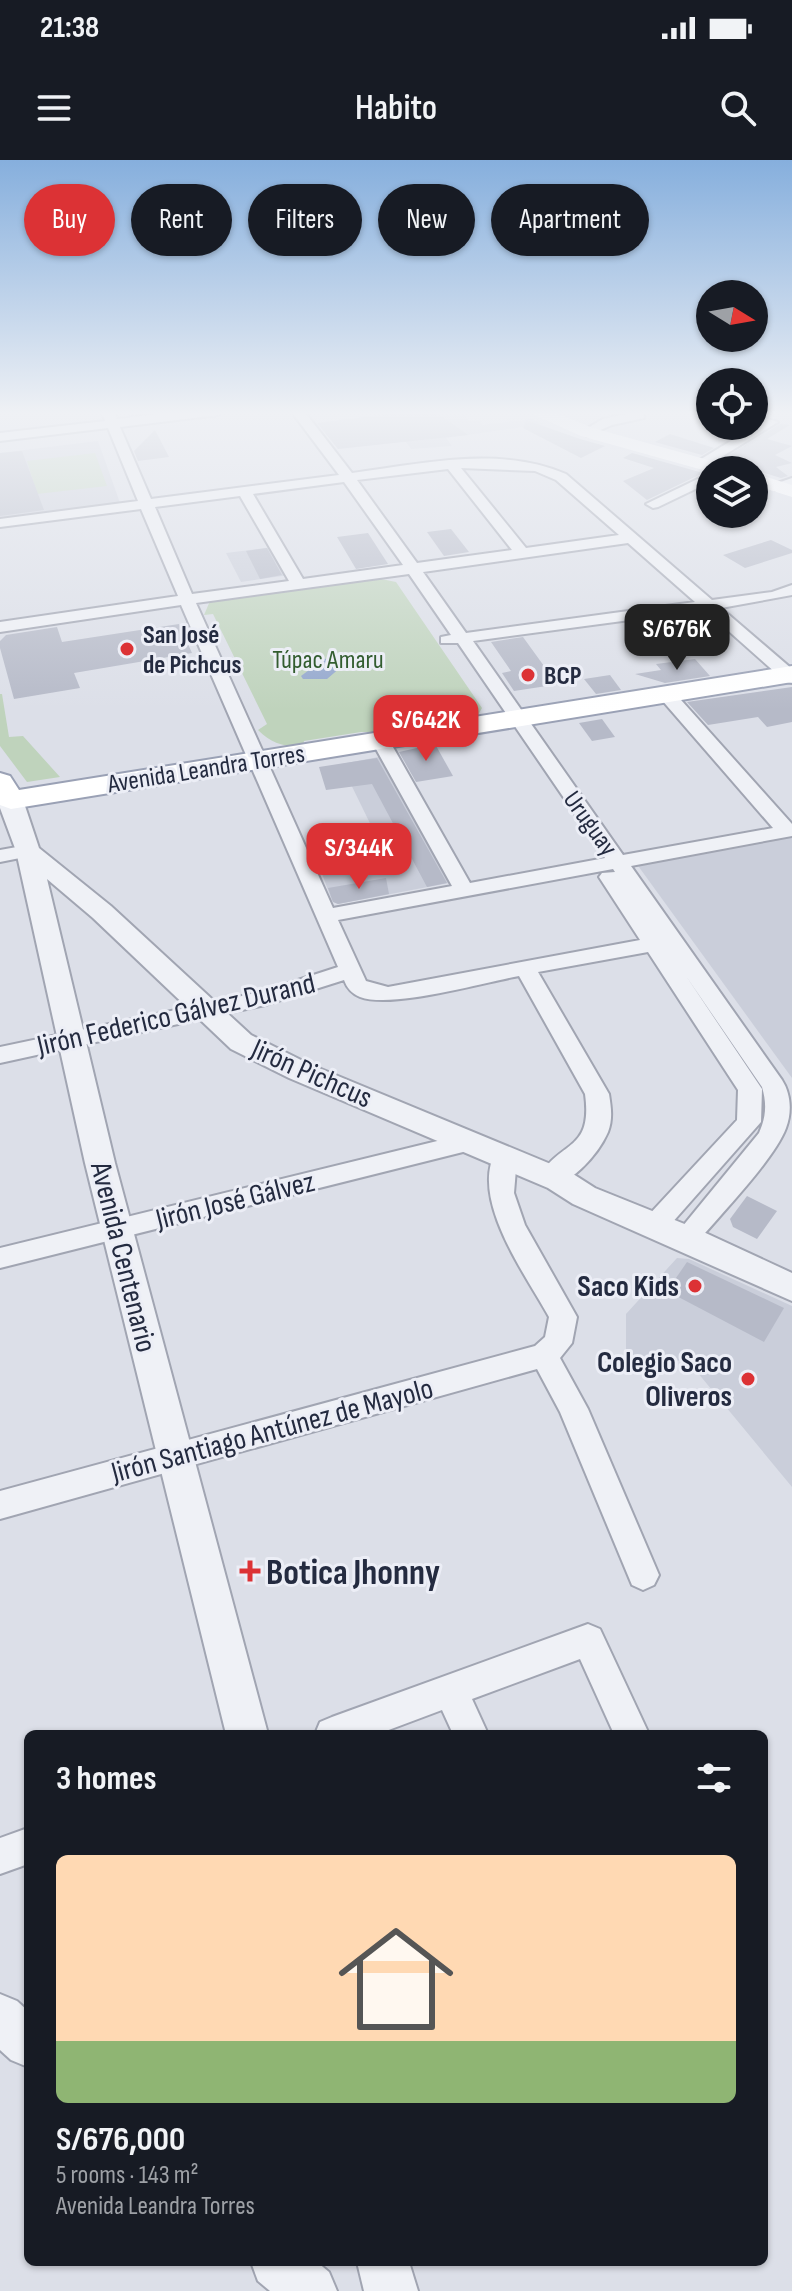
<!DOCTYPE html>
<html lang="en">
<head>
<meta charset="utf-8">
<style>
	body { margin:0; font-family:"Sofia Sans Condensed",sans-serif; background:#20242c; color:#f1f3f6; height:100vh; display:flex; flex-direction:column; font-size:30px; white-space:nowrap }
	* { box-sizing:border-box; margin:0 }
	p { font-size:26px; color:#9ea1a6 }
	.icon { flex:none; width:44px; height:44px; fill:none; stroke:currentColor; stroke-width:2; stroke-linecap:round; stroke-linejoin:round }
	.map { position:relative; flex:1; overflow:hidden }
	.panel { position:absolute; left:24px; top:1570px; width:744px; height:536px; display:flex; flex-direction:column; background:#171b24; border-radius:12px; box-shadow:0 2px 6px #0004 }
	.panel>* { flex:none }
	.hud { position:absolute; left:24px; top:24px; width:744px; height:72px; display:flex; gap:16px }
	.needle { width:52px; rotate:101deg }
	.buttons { position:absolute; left:696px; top:120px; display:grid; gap:16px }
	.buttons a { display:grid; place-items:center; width:72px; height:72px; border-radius:50%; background:#171b24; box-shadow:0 2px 6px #0004; font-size:40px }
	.price { position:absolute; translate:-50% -68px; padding:0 18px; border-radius:16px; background:#dc3235; color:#fff; font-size:26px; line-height:52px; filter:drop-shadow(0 2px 4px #0008) }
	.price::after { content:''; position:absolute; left:50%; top:48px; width:24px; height:18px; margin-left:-12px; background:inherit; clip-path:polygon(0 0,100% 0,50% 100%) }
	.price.on { background:#222; color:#fff }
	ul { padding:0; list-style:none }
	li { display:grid; align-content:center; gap:16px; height:424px; padding:0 32px }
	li+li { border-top:2px solid #363941 }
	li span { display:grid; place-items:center; height:248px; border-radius:12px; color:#555 }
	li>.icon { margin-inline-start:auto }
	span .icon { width:144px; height:144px; fill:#fffc; stroke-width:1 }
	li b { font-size:34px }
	h2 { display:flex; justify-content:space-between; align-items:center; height:96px; padding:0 32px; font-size:34px }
	.chip { padding:0 28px; border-radius:36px; background:#171b24; box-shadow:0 2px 6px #0004; font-size:28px; line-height:72px }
	.chip.on { background:#dc3235; color:#fff }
	.status { display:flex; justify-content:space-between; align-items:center; height:56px; padding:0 40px; background:#171b24; direction:ltr }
	.status svg { height:22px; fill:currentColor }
	header { display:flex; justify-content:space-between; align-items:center; height:104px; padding:0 32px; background:#171b24; font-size:36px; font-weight:600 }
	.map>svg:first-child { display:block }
	.built { fill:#caceda }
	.green { fill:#bfd3bc }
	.water { fill:#93a7cd }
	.building { fill:#b6bac8 }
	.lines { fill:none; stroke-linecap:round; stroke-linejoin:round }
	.minor-casing { stroke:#a1a5b2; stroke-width:4 }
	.tertiary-casing { stroke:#a1a5b2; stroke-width:4 }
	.primary-casing { stroke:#9aa1b5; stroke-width:4 }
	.minor { fill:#eff1f6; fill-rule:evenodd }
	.tertiary { fill:#eff1f6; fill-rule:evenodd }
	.secondary { fill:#fff; fill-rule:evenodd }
	.primary { fill:#fff; fill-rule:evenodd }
	.poi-dot { fill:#dc3235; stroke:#eceef6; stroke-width:3 }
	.labels { text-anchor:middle; stroke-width:6; stroke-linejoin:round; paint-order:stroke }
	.far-poi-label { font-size:26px; font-weight:bold; fill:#242b40; stroke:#eceef6; text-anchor:start }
	.far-park-label { font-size:26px; fill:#335d30; stroke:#eceef6 }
	.far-street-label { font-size:26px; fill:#242b40; stroke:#eceef6 }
	.street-label { font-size:30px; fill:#242b40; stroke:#eceef6 }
	.poi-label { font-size:30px; font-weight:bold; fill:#242b40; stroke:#eceef6; text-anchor:end }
	.near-poi-label { font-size:36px; font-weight:bold; fill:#242b40; stroke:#eceef6; text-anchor:start }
</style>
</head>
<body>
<div class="status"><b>21:38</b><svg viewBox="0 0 49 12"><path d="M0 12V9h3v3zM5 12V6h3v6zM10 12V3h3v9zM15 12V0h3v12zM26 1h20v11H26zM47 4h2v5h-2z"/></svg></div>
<header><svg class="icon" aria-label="menu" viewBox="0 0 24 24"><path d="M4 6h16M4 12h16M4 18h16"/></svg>Habito<svg class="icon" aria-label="search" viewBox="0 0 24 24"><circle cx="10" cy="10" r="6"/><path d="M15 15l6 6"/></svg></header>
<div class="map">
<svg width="792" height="2131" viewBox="0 0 792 2131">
	<rect width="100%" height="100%" fill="#dcdfe8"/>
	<!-- built -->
	<g class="built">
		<polygon points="410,251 460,251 470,261 479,260 483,265 531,259 544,264 446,278 452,286 411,289 386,254"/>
		<polygon points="98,281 120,343 0,358 0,293"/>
		<polygon points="273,387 289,415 241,422 226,393"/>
		<polygon points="384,596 454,722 338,744 332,741 320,708 385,694 341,604"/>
		<polygon points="792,675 792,918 636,703"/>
		<polygon points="677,1098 689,1099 792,1146 792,1327 688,1201 626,1199 626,1154"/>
	</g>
	<!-- green -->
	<g class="green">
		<polygon points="95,293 107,326 37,334 27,301"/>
		<path d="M371,417L396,422L482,548L478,555L473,553L398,566L389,572H361L304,581L303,586C284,587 272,584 258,570L267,564L213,454L204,455L210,441Z"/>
		<polygon points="0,534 2,534 9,577 23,576 60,617 27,622 0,586"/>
	</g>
	<!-- water -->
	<polygon class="water" points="307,498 312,502 309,498 329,499 341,507 327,519 303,519 301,516 309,510 301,501"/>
	<!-- building -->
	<g class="building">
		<polygon points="412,251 435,251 468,275 338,289 317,263"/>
		<polygon points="526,260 580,279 605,286 581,298 523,268"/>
		<polygon points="780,264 790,265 767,279 792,286 775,295 792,303 776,307 788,316 781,318 755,310 743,310 721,300"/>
		<polygon points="155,270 169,297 138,301 134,291"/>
		<polygon points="670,274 714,288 702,295 655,282"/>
		<polygon points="22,291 44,350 0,356 0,293"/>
		<polygon points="632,293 703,313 647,340 623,321 654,308 623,298"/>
		<polygon points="451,369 469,392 444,396 427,372"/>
		<polygon points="368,373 388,404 356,409 337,377"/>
		<polygon points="771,380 792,390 792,393 745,408 723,395"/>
		<polygon points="267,388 282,415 260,419 246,391"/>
		<polygon points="179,464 192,493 74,513 80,528 14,539 0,488 0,481 6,475 57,467 62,482"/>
		<polygon points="523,477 544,506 560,524 514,531 502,513 511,511 491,482"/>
		<polygon points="695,499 710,516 665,523 635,514 661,510 656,504"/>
		<polygon points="610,515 621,530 596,534 584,519"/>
		<polygon points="792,527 792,562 767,567 758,557 708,565 687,542"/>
		<polygon points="602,559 615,577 592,581 579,563"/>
		<polygon points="435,584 453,616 416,622 399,592"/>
		<polygon points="377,598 447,723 427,727 372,624 326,630 319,607"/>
		<polygon points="386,718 389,734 338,744 333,742 328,728"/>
		<polygon points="747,1036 777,1051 757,1079 733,1067 730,1059"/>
		<polygon points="687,1102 784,1148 764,1182 667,1131"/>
	</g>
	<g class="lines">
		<defs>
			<g id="minor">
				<path d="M101,251H114L117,259L182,251H224L218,255L120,267L151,339L339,315L291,251H304L352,313C421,304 499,285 566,314L712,440L772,432L792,425V435L721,448L792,509V523L786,522L705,450L473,481L623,695L773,668L661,539L658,535L667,530L673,531L792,664V676L631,706L782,920C791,934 792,952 786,968C774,1000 719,1056 695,1085L686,1088L677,1085L673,1078L759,973C766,957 767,944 762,927L686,816L762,929L761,962L663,1073L654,1076L645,1073L641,1066L645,1059L737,960L738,930L648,792L538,812L609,934C611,947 613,959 608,972C599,993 568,1031 543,1024L539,1017C560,980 593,992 585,934L519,816C482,823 392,849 360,837C351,833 347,828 344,820L265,845L0,903V887L261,832L338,807L181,445L0,472V462L178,436L141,349L0,367V359L138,341L108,268L0,281V273L105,261ZM461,308L535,311L556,320L619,375L526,388ZM448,309L512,390L417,403L357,320ZM344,322L403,405L303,419L253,334ZM240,336L289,421L192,434L155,347ZM628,383L695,442L466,473L423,412ZM409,414L451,475L441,477V483H458L605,698L470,723L389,580L380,575L371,580L452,726L333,748L196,443ZM613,709L615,712L602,713L599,717L640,780L388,827L366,821L338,760Z"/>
				<polygon points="639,251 644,252 644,258 612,265 587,276 581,272 603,259"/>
				<polygon points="767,259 778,262 705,307 693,304"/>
				<polygon points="710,313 710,322 658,347 653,348 646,344"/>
				<polygon points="792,318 792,326 776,330 769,326"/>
				<polygon points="28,685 35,687 38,691 35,695 0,702 0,690"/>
				<polygon points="470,973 479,976 482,982 479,988 0,1108 0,1088"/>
				<path d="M505,988L514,991L517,997L514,1033L525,1065L577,1157L572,1183L560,1198L588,1249L659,1415L654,1425L643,1430L632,1425L560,1252L537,1209L0,1359V1331L535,1186L545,1177L549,1157C526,1115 469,1039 496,991Z"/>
				<polygon points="588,1464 600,1469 649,1574 614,1574 580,1499 472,1539 488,1574 453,1574 442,1550 378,1574 315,1574 320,1562 332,1557"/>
				<polygon points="28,1668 28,1704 0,1714 0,1678"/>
			</g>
			<g id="tertiary">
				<polygon points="11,633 19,635 23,640 39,688 111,746 251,875 309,904 570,1012 595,1028 697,1069 792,1113 792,1141 573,1044 548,1028 289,918 231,889 93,758 47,719 115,1003 268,1574 226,1574 85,1003 16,691 0,648 0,634"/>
				<polygon points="0,1834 17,1841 28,1851 28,1907 11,1900 0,1890"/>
				<polygon points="251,2102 317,2102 329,2112 337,2131 270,2131 258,2121"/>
				<polygon points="357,2102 409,2102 418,2131 364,2131"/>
			</g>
			<polygon id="primary" points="792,506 792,522 11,649 0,645 0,613 10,616 19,630"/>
		</defs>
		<!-- minor casing -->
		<use href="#minor" class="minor-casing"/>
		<!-- tertiary casing -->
		<use href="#tertiary" class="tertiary-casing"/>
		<!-- primary casing -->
		<use href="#primary" class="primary-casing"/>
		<!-- minor -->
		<use href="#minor" class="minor"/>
		<!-- tertiary -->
		<use href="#tertiary" class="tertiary"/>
		<!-- secondary -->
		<g class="secondary">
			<polygon points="526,251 551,251 593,268 730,306 732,310 710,312 581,276"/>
			<polygon points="754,313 792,325 792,337 754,325"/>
		</g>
		<!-- primary -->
		<use href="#primary" class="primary"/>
	</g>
	<!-- sky -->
	<linearGradient id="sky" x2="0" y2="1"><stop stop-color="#86afdd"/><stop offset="0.46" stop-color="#eff1f5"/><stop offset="1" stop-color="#eff1f5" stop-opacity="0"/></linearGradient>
	<rect width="792" height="550" fill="url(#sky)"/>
	<!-- markers -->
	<g class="poi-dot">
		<circle cx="127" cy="489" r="8"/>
		<circle cx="528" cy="515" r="8"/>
		<circle cx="695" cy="1126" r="8"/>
		<circle cx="748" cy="1219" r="8"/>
		<path d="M246 1399h8v8h8v8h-8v8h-8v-8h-8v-8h8z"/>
	</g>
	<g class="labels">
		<!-- far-poi labels -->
		<g class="far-poi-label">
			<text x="143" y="483">San José<tspan x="143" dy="30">de Pichcus</tspan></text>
			<text x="544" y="524">BCP</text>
		</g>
		<!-- far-park labels -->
		<g class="far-park-label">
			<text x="328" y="508">Túpac Amaru</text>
		</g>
		<!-- far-street labels -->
		<g class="far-street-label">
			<text transform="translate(206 608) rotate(-9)" y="9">Avenida Leandra Torres</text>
			<text transform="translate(591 663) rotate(54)" y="9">Uruguay</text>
		</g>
		<!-- street labels -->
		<g class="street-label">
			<text transform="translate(176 854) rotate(-13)" y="10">Jirón Federico Gálvez Durand</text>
			<text transform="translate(312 913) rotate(24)" y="10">Jirón Pichcus</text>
			<text transform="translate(235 1040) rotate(-14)" y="10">Jirón José Gálvez</text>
			<text transform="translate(124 1097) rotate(76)" y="10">Avenida Centenario</text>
			<text transform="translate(272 1270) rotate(-15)" y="10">Jirón Santiago Antúnez de Mayolo</text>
		</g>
		<!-- poi labels -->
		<g class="poi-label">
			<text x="679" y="1136">Saco Kids</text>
			<text x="732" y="1212">Colegio Saco<tspan x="732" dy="34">Oliveros</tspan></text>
		</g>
		<!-- near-poi labels -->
		<g class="near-poi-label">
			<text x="266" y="1424">Botica Jhonny</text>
		</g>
	</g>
</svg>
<div class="buttons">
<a><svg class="needle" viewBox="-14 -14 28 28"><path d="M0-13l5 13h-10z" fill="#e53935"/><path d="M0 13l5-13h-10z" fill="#9ea1a6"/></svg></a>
<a><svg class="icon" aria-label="locate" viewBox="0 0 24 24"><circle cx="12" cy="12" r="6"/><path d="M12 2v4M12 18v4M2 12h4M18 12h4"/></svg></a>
<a><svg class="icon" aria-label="layers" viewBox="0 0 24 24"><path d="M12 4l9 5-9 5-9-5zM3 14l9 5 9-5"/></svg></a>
</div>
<b class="price on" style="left:677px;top:512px">S/676K</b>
<b class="price" style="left:426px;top:603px">S/642K</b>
<b class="price" style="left:359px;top:731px">S/344K</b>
<div class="hud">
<a class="chip on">Buy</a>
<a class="chip">Rent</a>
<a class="chip">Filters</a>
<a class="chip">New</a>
<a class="chip">Apartment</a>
</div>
<section class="panel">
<h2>3 homes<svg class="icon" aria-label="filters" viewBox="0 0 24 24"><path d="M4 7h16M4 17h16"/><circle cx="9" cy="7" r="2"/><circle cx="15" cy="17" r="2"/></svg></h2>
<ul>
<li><span style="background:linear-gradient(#ffd9b3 75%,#8fb573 0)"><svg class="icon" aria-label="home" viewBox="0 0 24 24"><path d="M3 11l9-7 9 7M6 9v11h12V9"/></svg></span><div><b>S/676,000</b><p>5 rooms · 143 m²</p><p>Avenida Leandra Torres</p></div></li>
</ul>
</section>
</div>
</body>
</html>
